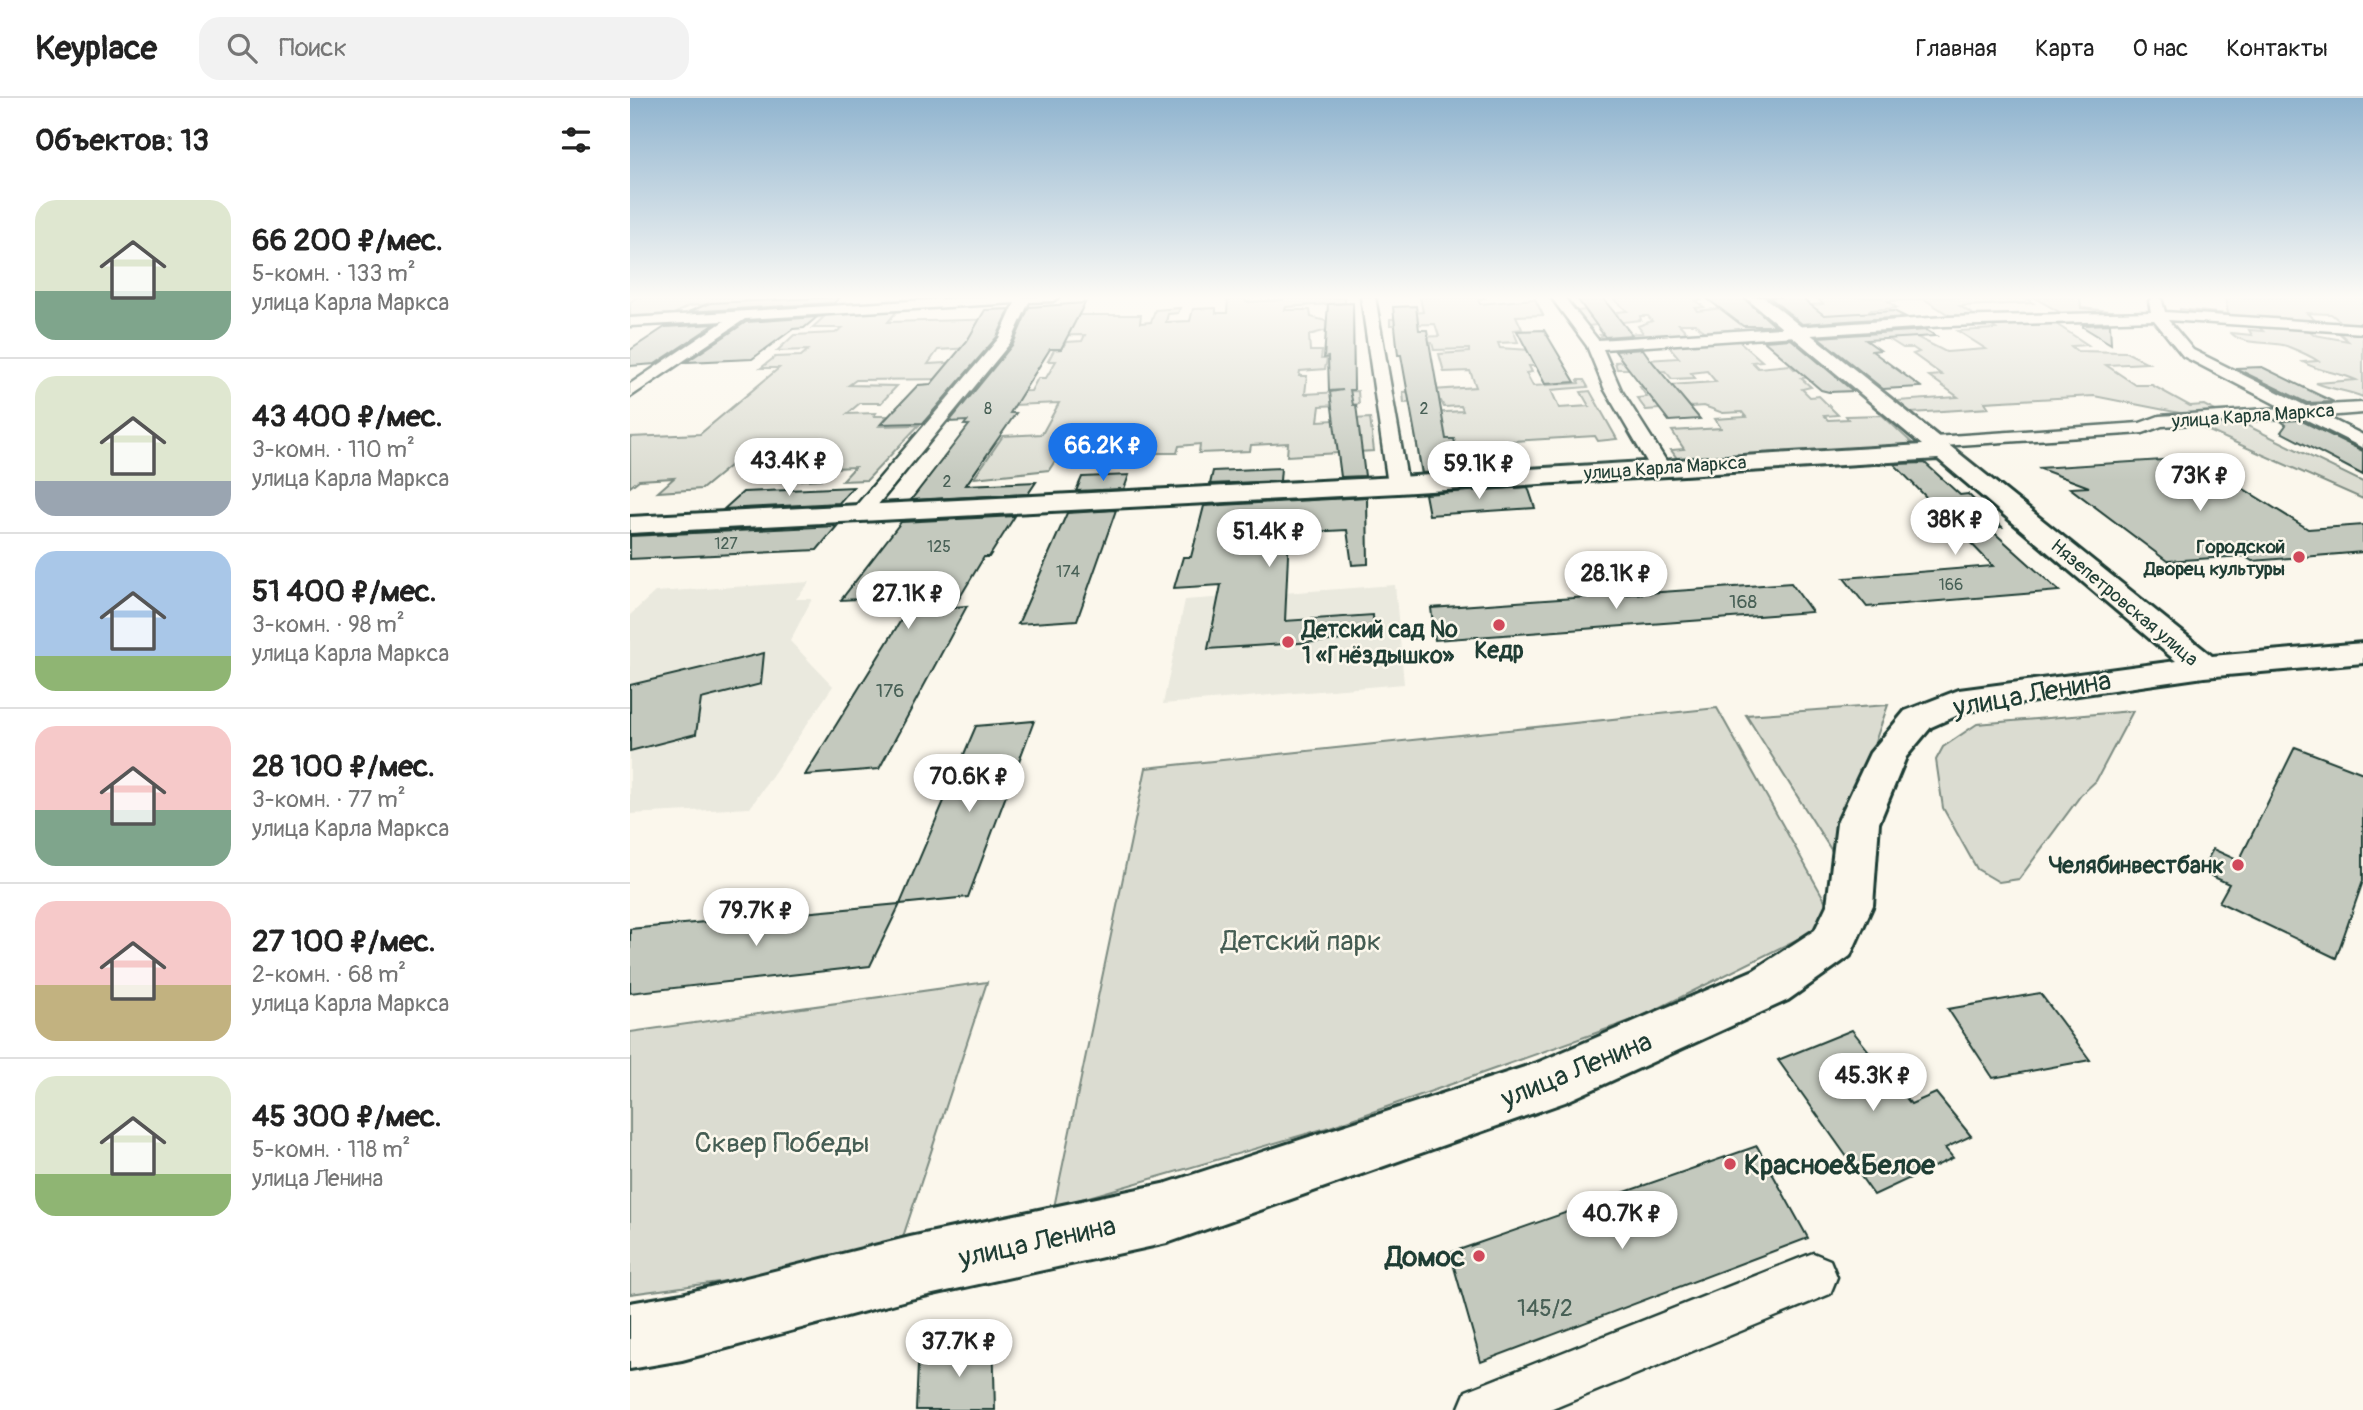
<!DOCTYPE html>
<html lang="ru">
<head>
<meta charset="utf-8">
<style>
	body { margin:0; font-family:Pangolin,sans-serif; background:#f2f2f2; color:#222; height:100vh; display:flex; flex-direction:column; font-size:26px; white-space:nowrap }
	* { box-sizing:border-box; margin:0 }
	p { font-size:23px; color:#767676 }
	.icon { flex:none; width:38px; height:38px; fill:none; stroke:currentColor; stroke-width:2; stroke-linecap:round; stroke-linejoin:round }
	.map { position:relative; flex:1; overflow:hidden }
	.drawer { display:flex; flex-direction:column; background:#fff; width:630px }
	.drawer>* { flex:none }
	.price { position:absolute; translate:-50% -60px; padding:0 16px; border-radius:24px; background:#fff; color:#222; font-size:23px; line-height:46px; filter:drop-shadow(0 2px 4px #0008) }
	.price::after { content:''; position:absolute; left:50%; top:42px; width:21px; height:16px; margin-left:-10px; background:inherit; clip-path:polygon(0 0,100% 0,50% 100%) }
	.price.on { background:#1a73e8; color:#fff }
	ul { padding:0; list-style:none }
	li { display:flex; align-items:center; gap:21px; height:175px; padding:0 35px }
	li+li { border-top:2px solid #e0e0e0 }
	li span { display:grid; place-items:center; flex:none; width:196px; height:140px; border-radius:21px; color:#555 }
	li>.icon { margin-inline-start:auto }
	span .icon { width:84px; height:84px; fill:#fffc; stroke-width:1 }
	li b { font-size:30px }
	h2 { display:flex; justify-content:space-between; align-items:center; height:84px; padding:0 35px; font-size:30px }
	header { display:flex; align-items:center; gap:42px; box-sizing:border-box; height:98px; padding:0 35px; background:#fff; border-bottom:2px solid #e0e0e0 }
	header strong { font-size:33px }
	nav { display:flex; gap:38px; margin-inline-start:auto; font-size:24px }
	.search { width:490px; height:63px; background:#f2f2f2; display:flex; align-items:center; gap:18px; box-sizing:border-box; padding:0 24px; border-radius:21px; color:#767676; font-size:26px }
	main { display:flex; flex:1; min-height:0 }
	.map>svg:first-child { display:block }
	.built { fill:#eae9de }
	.green { fill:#dbdcd1; stroke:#7d8c82; stroke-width:2 }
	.building { fill:#c4c9be; stroke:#1f3d34; stroke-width:2 }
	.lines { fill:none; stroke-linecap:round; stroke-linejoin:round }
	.street-casing { stroke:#1f3d34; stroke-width:5 }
	.secondary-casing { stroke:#1f3d34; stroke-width:6 }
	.street { fill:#fbf7ec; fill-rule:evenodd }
	.secondary { fill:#fbf7ec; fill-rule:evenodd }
	.poi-dot { fill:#d1495b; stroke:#fbf7ec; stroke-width:2.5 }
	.labels { text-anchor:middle; stroke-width:5; stroke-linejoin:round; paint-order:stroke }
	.far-number-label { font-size:16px; fill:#486056 }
	.far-street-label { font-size:19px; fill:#1f3d34; stroke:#fbf7ec }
	.far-poi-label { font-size:19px; font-weight:bold; fill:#1f3d34; stroke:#fbf7ec; text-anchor:end }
	.number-label { font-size:19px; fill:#486056 }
	.poi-label { font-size:23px; font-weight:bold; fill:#1f3d34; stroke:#fbf7ec; text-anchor:start }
	.near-number-label { font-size:23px; fill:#486056 }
	.near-street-label { font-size:28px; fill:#1f3d34; stroke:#fbf7ec }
	.near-park-label { font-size:28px; fill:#455d53; stroke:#fbf7ec }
	.near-poi-label { font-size:28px; font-weight:bold; fill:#1f3d34; stroke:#fbf7ec; text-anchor:start }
</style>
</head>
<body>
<header>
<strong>Keyplace</strong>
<div class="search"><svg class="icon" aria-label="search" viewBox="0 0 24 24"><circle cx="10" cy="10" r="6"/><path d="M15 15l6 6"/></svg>Поиск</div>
<nav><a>Главная</a><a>Карта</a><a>О нас</a><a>Контакты</a></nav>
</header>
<main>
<section class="drawer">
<h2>Объектов: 13<svg class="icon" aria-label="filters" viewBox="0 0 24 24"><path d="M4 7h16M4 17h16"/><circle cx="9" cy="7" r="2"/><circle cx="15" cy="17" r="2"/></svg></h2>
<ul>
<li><span style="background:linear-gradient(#dfe7d0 65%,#7fa58c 0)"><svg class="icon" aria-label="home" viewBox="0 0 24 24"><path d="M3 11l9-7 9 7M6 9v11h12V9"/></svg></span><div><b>66 200 ₽/мес.</b><p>5-комн. · 133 m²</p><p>улица Карла Маркса</p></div></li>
<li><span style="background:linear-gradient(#dfe7d0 75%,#9aa5b1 0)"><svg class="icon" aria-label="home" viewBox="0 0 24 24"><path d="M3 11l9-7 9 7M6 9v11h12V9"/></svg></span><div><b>43 400 ₽/мес.</b><p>3-комн. · 110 m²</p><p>улица Карла Маркса</p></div></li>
<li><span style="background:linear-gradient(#a9c7e8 75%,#8fb573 0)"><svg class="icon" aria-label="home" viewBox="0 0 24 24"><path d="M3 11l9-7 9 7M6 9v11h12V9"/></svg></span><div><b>51 400 ₽/мес.</b><p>3-комн. · 98 m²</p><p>улица Карла Маркса</p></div></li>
<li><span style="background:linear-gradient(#f6c9c9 60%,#7fa58c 0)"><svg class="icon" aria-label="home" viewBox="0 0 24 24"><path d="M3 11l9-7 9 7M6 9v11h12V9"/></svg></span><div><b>28 100 ₽/мес.</b><p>3-комн. · 77 m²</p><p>улица Карла Маркса</p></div></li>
<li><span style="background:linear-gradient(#f6c9c9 60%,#c2b280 0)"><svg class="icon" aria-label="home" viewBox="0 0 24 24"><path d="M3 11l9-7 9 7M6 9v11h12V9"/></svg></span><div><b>27 100 ₽/мес.</b><p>2-комн. · 68 m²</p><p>улица Карла Маркса</p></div></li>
<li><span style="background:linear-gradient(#dfe7d0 70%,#8fb573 0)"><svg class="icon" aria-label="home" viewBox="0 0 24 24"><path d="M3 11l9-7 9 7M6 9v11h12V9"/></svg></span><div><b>45 300 ₽/мес.</b><p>5-комн. · 118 m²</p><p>улица Ленина</p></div></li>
</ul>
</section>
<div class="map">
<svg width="1733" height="1312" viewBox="0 0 1733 1312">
	<rect width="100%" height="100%" fill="#fbf7ec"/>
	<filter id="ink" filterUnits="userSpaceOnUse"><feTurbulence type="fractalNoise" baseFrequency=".0143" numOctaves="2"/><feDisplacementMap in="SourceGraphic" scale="14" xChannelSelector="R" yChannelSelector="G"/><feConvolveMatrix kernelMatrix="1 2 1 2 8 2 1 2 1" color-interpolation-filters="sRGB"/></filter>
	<g filter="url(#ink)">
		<!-- built -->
		<g class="built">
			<polygon points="180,484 166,501 182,501 160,543 203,588 120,710 0,716 0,517 25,494"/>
			<polygon points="765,487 774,586 533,606 555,502"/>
		</g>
		<!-- green -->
		<g class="green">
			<polygon points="8,199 121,199 99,214 83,215 97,204 59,208 44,216 0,218 0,204"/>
			<polygon points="598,199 615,199 616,204 653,202 653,199 715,200 715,205 656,209 655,212 680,212 681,219 696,223 697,232 679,237 680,253 692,253 691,261 697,261 695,271 670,273 669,278 677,278 675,296 728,293 729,306 690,308 688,323 740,320 744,353 657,358 658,345 621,347 620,353 569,355 570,346 549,348 547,355 521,355 516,365 488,366 491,353 452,356 448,363 425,363 419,372 344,380 373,338 412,336 429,305 383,307 350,294 401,293 408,280 416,280 426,263 418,263 424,252 432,251 436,244 452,243 455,237 395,238 444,217 511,217 510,225 521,224 525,212 550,210 548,215 538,216 536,224 560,223 563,211 586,210 586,215 597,215"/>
			<polygon points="790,199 857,199 848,202 850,206 905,201 913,217 886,218 892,231 883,232 888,244 868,245 870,250 900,252 908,268 899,268 902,274 896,275 903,288 949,285 948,282 954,282 958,289 921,292 929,310 959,308 951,294 960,293 987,341 968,343 965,338 849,345 857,374 792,378 782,316 833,313 831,308 814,309 811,303 774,305 773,294 846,289 840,273 814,274 809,256 839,254 839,251 804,252 802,245 792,245 792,239 809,238 805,226 760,227 760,221 782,220 782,215 793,214"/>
			<polygon points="981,199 1068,199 1071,202 1066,203 1074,209 1065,210 1067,213 1120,207 1146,229 1078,236 1065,226 1049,226 1060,238 976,244 970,237 1013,235 1008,228 1022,223 1018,218 1010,218 1011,222 958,228 947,213 955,212 960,219 988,218 986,214 997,213"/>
			<polygon points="1204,199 1450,199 1451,210 1489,214 1431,215 1403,199 1396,200 1403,205 1330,208 1348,220 1325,221 1294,201 1258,203 1267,210 1241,212 1250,219 1235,221 1241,225 1173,229 1167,224 1199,223 1180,207 1193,206 1188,201"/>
			<polygon points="1595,199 1733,199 1733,228 1715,227 1701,216 1677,215 1688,225 1550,214 1550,211 1598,216"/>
			<polygon points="267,213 258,224 375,221 357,249 308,252 298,266 346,263 338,277 324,281 226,282 219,287 267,288 251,305 230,305 217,316 246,315 244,318 257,318 249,328 289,327 237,382 212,383 225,369 204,370 192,381 135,384 159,360 106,363 72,391 28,394 44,380 9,382 0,389 0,339 70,336 149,270 131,270 145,259 171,258 178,252 147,253 164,237 205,235 212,230 182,230 194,219 143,222 134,229 120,229 133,220"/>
			<polygon points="1423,224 1458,247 1441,248 1447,253 1496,254 1518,265 1476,267 1506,287 1522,287 1560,308 1574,307 1591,316 1555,316 1464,298 1355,304 1359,310 1281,315 1266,303 1328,299 1299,278 1312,277 1283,256 1289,254 1283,250 1273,250 1257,240 1194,245 1184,237 1189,234 1269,230 1316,254 1356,251 1328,233 1366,231 1358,225"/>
			<path d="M1626,226L1676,230L1685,237L1718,243L1706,232L1733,233V299C1717,292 1703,292 1686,285L1726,282C1709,274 1689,274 1673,264L1688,263C1679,257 1669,253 1659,249C1644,242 1614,249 1601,235L1622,237L1619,232L1633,233Z"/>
			<polygon points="1108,242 1132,263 1122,264 1128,270 1160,267 1165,272 1192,270 1202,278 1171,280 1181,289 1172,291 1180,299 1189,298 1208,317 1194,318 1198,322 1218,321 1216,318 1252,317 1283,346 1049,363 1041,352 1054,351 1042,333 1091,330 1085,321 1116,319 1112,314 1093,315 1074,308 1016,312 1007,300 1017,299 1010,289 1086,284 1077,273 1061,275 1065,280 1042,281 1035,273 1003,275 1000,271 987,271 985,264 1049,260 1038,247"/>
			<polygon points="1610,324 1733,384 1733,401 1561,325"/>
			<polygon points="1258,607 1205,758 1116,617"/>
			<polygon points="1087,610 1206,822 1011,919 700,1029 424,1109 516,670"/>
			<polygon points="1503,613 1466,683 1451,697 1389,781 1369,784 1347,771 1313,710 1306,662 1313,649 1347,626"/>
			<polygon points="357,884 266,1160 0,1196 0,934"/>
		</g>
		<!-- building -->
		<g class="building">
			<polygon points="210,199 204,205 58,214 80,205"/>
			<polygon points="946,199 972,199 1002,237 975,239"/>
			<polygon points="1075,199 1113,199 1145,228 1113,228"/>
			<polygon points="1139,199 1170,199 1194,217 1264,213 1276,219 1172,226"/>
			<polygon points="455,205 431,251 420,251 380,315 386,315 336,387 406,384 398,396 281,402 339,327 334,327 337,323 319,324 383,246 399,209"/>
			<polygon points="723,205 724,292 720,292 723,307 726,307 735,378 711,379 700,294 713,292 699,293 698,259 694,260 698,206"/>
			<polygon points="786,208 789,232 797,232 816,341 824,341 826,349 884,346 891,369 792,375 771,257 768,257 763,209"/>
			<polygon points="380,211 367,239 293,325 251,326 288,287 301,286 337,243 355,212"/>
			<polygon points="187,219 174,230 163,231 122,261 56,264 116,224"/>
			<polygon points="85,226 25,266 0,268 0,252 35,229"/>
			<polygon points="1480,226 1481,246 1453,229 1453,227"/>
			<polygon points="914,232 945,284 915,286 887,233"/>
			<polygon points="1296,232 1306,238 1236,242 1250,252 1242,253 1291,289 1253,291 1188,239"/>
			<polygon points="1161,241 1223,293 1199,294 1191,292 1134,243"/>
			<polygon points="1013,251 1020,261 1070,321 1039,323 985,253"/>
			<polygon points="1632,269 1687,296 1704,304 1677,305 1605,270"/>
			<polygon points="1670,322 1733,353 1733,377 1651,334 1656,327 1651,323"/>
			<polygon points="1564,360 1678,431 1733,427 1733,454 1622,463 1614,458 1537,463 1440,390 1459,389 1408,370"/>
			<polygon points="1295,365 1330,397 1338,396 1372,429 1359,430 1429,493 1237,509 1214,480 1363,468 1264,366"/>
			<polygon points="651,370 650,383 580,386 583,373"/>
			<polygon points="499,377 494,391 446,393 452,379"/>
			<polygon points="223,389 209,405 94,411 113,394"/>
			<polygon points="898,389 905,410 799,417 795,396"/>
			<polygon points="737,399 738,466 722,467 717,432 659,435 655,523 743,517 744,540 578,551 591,487 544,490 553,459 561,459 574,408"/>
			<polygon points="486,412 447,522 388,526 437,415"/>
			<polygon points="385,418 359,459 354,459 324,509 337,508 249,671 175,677 286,498 211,502 271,424"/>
			<polygon points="207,428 187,452 0,461 0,438"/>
			<polygon points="1161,485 1182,514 805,542 801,510"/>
			<polygon points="134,555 131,586 71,601 66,636 0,653 0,587"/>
			<polygon points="404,623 338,799 270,806 346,628"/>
			<polygon points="1665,649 1733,675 1733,783 1706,860 1589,804 1599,786 1571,773 1583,751 1609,763"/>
			<polygon points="270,806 240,868 0,895 0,831"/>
			<polygon points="1410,895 1460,962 1363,980 1318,911"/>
			<polygon points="1222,932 1281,1006 1306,995 1341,1038 1315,1050 1323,1060 1244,1097 1148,962"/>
			<polygon points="1127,1048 1178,1140 851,1264 820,1155"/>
			<polygon points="363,1236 365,1312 286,1312 288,1267"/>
		</g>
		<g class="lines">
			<defs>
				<g id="street">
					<polygon points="347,199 429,199 423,203 399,204 381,244 237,420 230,422 219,416 369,240 385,205 115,221 0,299 0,286 94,223 0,228 0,220"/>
					<polygon points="731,199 745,199 778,387 768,393 758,387"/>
					<polygon points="921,199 934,199 968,242 1315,219 1521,214 1519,203 1524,199 1531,200 1535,214 1733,227 1733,235 1538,222 1563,252 1676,308 1733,305 1733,315 1695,318 1733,337 1733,350 1671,319 1532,328 1513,335 1297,349 1295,345 1297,341 1304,339 1510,325 1529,318 1653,310 1553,258 1524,222 1315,228 973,251 991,292 1040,369 1030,375 1020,369 975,292 957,248"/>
					<polygon points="1183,1155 1200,1162 1207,1179 1200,1196 920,1312 828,1312 836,1293"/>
				</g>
				<polygon id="secondary" points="1115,199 1134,199 1582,558 1733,545 1733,565 1574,579 1337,613 1301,629 1276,659 1249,725 1243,807 1220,858 1158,902 935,1004 537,1145 280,1201 52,1262 0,1271 0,1205 52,1196 280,1139 537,1085 907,965 1124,872 1185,832 1197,807 1207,725 1240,655 1275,613 1329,592 1546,563 1308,361 768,395 0,435 0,419 768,379 1292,347"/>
			</defs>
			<!-- street casing -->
			<use href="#street" class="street-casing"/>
			<!-- secondary casing -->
			<use href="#secondary" class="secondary-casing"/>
			<!-- street -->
			<use href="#street" class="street"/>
			<!-- secondary -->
			<use href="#secondary" class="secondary"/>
		</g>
	</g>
	<!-- sky -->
	<linearGradient id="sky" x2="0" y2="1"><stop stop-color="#90b4cf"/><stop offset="0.52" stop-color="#fdfbf6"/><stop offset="1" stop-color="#fdfbf6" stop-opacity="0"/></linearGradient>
	<rect width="1733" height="383" fill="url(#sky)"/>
	<!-- markers -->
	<g class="poi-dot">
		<circle cx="1669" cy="459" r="7"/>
		<circle cx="869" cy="527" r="7"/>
		<circle cx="658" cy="544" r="7"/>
		<circle cx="1608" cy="767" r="7"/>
		<circle cx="1100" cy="1066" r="7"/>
		<circle cx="849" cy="1158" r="7"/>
	</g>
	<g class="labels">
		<!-- far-number labels -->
		<g class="far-number-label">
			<text x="358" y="316">8</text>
			<text x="794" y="316">2</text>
			<text x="317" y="389">2</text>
			<text x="96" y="451">127</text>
			<text x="309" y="454">125</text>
			<text x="438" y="479">174</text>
			<text x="1321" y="492">166</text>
		</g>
		<!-- far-street labels -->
		<g class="far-street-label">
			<text transform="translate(1623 317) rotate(-4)" y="7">улица Карла Маркса</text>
			<text transform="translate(1035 369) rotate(-4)" y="7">улица Карла Маркса</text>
			<text transform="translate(1495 504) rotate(40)" y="7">Нязепетровская улица</text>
		</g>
		<!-- far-poi labels -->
		<g class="far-poi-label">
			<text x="1655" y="455">Городской<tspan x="1655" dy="22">Дворец культуры</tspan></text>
		</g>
		<!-- number labels -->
		<g class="number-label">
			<text x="1113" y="510">168</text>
			<text x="260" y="599">176</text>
		</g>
		<!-- poi labels -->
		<g class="poi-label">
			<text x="672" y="539">Детский сад №<tspan x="672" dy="26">1 «Гнёздышко»</tspan></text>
			<text x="869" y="560" text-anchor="middle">Кедр</text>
			<text x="1594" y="775" text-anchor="end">Челябинвестбанк</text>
		</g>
		<!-- near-number labels -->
		<g class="near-number-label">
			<text x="915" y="1218">145/2</text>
		</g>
		<!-- near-street labels -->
		<g class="near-street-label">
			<text transform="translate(1402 595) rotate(-10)" y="10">улица Ленина</text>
			<text transform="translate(946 971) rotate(-22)" y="10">улица Ленина</text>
			<text transform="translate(407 1143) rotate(-12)" y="10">улица Ленина</text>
		</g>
		<!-- near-park labels -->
		<g class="near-park-label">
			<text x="671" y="852">Детский парк</text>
			<text x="152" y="1054">Сквер Победы</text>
		</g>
		<!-- near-poi labels -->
		<g class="near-poi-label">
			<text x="1114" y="1076">Красное&amp;Белое</text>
			<text x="835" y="1168" text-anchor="end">Домос</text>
		</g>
	</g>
</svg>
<b class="price on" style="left:473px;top:385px">66.2K ₽</b>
<b class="price" style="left:159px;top:400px">43.4K ₽</b>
<b class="price" style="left:849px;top:403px">59.1K ₽</b>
<b class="price" style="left:1570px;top:415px">73K ₽</b>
<b class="price" style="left:1325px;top:459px">38K ₽</b>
<b class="price" style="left:639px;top:471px">51.4K ₽</b>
<b class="price" style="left:986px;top:513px">28.1K ₽</b>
<b class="price" style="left:278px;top:533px">27.1K ₽</b>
<b class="price" style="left:339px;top:716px">70.6K ₽</b>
<b class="price" style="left:126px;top:850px">79.7K ₽</b>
<b class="price" style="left:1243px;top:1015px">45.3K ₽</b>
<b class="price" style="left:992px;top:1153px">40.7K ₽</b>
<b class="price" style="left:329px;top:1281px">37.7K ₽</b>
</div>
</main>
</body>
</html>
